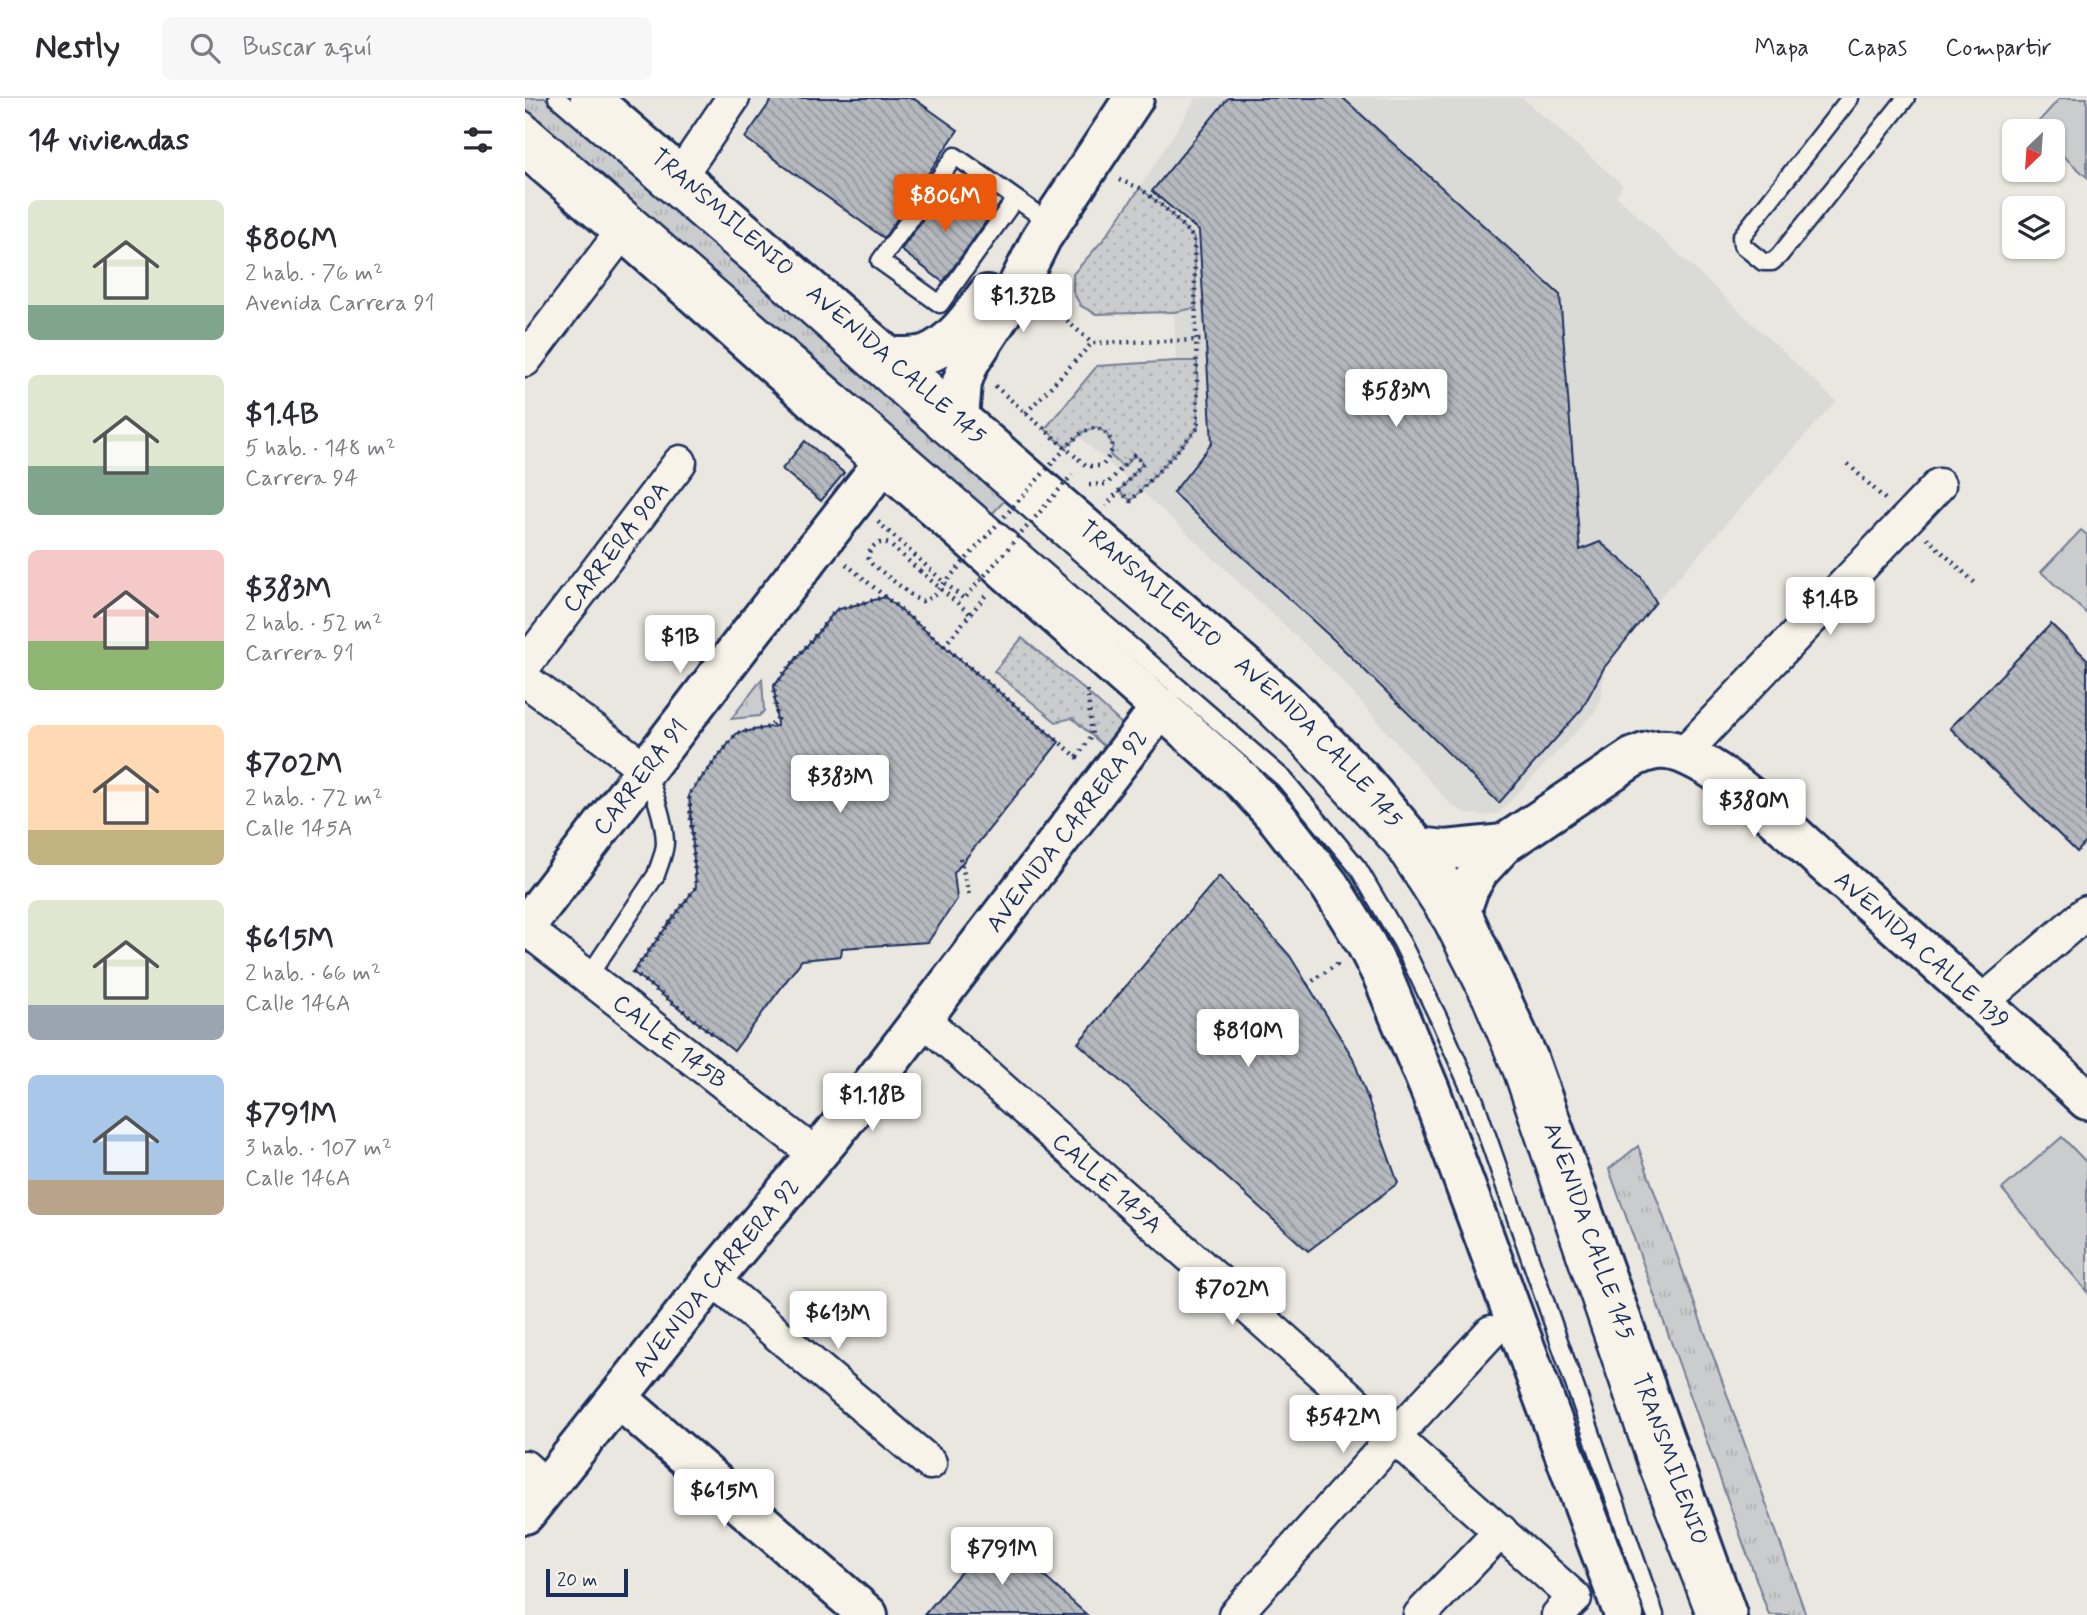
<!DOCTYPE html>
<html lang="es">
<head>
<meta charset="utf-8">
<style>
	body { margin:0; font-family:Mynerve,sans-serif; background:#f7f7f7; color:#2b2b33; height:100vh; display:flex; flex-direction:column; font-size:26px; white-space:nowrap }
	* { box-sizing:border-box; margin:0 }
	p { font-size:23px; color:#7c7c81 }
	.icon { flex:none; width:38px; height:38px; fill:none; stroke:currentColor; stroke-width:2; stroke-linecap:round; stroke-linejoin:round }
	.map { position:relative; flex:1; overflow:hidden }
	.details { display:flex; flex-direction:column; background:#fff; width:525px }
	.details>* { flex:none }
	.needle { width:46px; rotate:205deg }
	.tools { position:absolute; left:1477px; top:21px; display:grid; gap:14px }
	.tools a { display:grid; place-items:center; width:63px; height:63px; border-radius:10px; background:#fff; box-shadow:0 2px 5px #0004; font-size:35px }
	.scale { position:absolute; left:21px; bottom:18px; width:82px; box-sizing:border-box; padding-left:7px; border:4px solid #1b2f5e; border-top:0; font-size:19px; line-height:24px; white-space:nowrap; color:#1b2f5e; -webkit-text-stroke:5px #f7f3e8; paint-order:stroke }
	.price { position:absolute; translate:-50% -60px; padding:0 16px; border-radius:7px; background:#fff; color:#222; font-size:23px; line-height:46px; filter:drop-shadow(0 2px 4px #0008) }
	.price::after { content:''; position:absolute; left:50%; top:42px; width:21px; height:16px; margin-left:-10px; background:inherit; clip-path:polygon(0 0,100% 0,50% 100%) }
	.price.on { background:#ea580c; color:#fff }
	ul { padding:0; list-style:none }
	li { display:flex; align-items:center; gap:21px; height:175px; padding:0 28px }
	li span { display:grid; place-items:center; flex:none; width:196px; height:140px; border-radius:10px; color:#555 }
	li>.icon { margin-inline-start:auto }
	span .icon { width:84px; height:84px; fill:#fffc; stroke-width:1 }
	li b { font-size:30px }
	h2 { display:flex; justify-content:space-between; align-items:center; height:84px; padding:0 28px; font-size:30px }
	header { display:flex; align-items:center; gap:42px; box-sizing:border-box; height:98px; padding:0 35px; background:#fff; border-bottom:2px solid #e1e1e2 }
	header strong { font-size:33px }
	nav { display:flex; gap:38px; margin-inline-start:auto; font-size:24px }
	.search { width:490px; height:63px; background:#f7f7f7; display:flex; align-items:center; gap:18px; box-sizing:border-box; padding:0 24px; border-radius:10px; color:#7c7c81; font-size:26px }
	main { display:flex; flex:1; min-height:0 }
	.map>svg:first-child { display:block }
	.built { fill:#dadad6 }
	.grass { fill:url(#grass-tufts); stroke:#737e96; stroke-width:2 }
	.park { fill:#cbcccd; stroke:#737e96; stroke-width:2 }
	.garden { fill:url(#garden-dots); stroke:#737e96; stroke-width:2 }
	.building { fill:url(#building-back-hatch); stroke:#1b2f5e; stroke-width:2 }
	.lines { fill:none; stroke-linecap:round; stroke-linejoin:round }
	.lane-casing { stroke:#1b2f5e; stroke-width:21 }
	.street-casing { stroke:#1b2f5e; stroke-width:37 }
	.secondary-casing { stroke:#1b2f5e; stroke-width:44 }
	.primary-casing { stroke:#1b2f5e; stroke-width:44 }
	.path { stroke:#1b2f5e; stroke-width:4.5; stroke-dasharray:2 5; stroke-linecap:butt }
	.lane { stroke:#f7f3e8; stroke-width:16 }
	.street { stroke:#f7f3e8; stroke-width:32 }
	.secondary { stroke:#f7f3e8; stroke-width:38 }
	.primary { stroke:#f7f3e8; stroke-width:38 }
	.path-bridge { stroke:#1b2f5e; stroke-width:4.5; stroke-dasharray:2 5; stroke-linecap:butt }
	.labels { text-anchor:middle; stroke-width:6; stroke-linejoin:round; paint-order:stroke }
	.street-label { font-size:24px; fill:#1b2f5e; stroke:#f7f3e8 }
</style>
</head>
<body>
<header>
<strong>Nestly</strong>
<div class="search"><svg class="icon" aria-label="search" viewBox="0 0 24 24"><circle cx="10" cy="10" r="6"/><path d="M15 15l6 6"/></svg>Buscar aquí</div>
<nav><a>Mapa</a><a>Capas</a><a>Compartir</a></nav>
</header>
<main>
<section class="details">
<h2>14 viviendas<svg class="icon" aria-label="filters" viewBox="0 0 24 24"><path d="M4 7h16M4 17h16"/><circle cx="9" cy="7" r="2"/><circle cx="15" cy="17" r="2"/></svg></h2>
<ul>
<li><span style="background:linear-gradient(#dfe7d0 75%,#7fa58c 0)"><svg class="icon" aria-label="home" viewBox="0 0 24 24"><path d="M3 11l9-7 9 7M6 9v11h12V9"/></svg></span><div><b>$806M</b><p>2 hab. · 76 m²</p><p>Avenida Carrera 91</p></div></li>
<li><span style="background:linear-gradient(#dfe7d0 65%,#7fa58c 0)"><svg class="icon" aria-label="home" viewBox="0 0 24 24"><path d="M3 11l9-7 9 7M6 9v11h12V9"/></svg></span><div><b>$1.4B</b><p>5 hab. · 148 m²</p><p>Carrera 94</p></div></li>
<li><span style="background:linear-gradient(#f6c9c9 65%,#8fb573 0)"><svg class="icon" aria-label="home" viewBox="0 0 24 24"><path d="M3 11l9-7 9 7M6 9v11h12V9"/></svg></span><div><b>$383M</b><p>2 hab. · 52 m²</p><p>Carrera 91</p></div></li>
<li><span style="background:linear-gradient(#ffd9b3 75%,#c2b280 0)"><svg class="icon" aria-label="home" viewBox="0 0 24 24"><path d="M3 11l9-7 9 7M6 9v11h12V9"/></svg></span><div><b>$702M</b><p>2 hab. · 72 m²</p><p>Calle 145A</p></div></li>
<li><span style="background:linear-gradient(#dfe7d0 75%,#9aa5b1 0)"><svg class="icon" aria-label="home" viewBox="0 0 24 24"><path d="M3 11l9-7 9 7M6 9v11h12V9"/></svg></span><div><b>$615M</b><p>2 hab. · 66 m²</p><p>Calle 146A</p></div></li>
<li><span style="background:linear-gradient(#a9c7e8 75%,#b9a48a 0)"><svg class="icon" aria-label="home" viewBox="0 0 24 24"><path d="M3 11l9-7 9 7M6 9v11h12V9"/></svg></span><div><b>$791M</b><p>3 hab. · 107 m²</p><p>Calle 146A</p></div></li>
</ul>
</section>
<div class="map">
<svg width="1562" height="1517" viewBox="0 0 1562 1517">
	<defs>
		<pattern id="grass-tufts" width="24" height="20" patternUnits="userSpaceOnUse" patternTransform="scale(1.75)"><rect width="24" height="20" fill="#cbcccd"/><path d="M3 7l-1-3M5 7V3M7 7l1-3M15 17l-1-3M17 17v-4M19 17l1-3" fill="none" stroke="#aeb0b2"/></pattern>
		<pattern id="garden-dots" width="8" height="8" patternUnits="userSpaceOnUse" patternTransform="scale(1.75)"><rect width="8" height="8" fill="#cbcccd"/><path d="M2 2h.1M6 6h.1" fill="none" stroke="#aeb0b2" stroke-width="1.8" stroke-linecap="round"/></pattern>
		<pattern id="building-back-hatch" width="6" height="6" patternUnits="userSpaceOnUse" patternTransform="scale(1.75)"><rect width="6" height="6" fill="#b6babf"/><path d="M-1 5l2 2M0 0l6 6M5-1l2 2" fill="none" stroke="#93989e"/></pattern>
	</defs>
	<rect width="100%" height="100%" fill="#eae7e0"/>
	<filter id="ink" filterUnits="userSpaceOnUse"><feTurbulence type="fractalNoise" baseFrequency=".0143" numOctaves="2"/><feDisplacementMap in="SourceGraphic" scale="14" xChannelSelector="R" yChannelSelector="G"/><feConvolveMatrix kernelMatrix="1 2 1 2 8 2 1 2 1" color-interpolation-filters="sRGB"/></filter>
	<g filter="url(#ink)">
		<!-- built -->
		<polygon class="built" points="671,0 997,0 1098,87 1091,98 1311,303 1131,504 1079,570 1076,600 1071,613 974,715 958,718 940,715 926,707 811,576 643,417 530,318 572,268 651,263 649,214 571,216 556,208 548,194 548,176 578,142 615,90"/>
		<!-- grass -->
		<g class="grass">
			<polygon points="0,0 20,0 481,401 466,417 285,256 0,12"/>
			<polygon points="237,581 239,613 234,618 206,621"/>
			<polygon points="1113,1048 1281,1517 1244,1517 1084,1071"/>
		</g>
		<!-- park -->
		<g class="park">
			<polygon points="1535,0 1562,0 1562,79 1528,49 1528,33 1510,33 1507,31"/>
			<polygon points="1556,432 1562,437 1562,516 1516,474"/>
			<polygon points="1537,1039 1562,1065 1562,1194 1477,1091"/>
		</g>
		<!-- garden -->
		<g class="garden">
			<polygon points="615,90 641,111 669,140 671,210 649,214 571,216 556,208 548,194 548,176 578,142"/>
			<polygon points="651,263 672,263 673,330 606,403 594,393 618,365 610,357 598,369 585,357 588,348 581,335 571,329 558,334 541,350 520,331 572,268"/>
			<polygon points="497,540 562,594 598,627 579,648 547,620 531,624 469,573"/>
		</g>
		<!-- building -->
		<g class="building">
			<polygon points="248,0 388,0 433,32 359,140 220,40"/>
			<polygon points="703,0 818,0 1035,197 1055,452 1075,444 1116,479 1131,504 1079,570 1057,611 974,705 809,542 648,395 687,345 674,133 627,93"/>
			<polygon points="422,88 465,118 418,184 376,152"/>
			<polygon points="280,343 319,375 296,403 257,371"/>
			<polygon points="360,499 534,644 429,775 432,801 403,844 317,850 316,858 277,862 209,953 108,874 171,789 164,696 212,635 252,628 249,588 311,512"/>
			<polygon points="1526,526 1562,561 1562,743 1552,754 1425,630"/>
			<polygon points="694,778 765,858 828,960 873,1085 783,1153 553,945"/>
			<polygon points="470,1434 562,1517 399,1517"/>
		</g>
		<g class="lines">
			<defs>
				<g id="lane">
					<polyline points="32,0 244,183 407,328 723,600 775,650 869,751 918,827 957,904 988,977 1121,1365 1180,1517"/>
					<polyline points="1325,0 1216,139 1217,147 1238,164 1247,164 1254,158 1381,0"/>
					<polyline points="0,22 759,681 833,770 877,845 914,921 950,1003 1130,1517"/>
					<path d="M490,101L415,206L355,163L430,58C462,80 494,103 526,126"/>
					<path d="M63,879L131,777C134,767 140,755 140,744C139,720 129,696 122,673"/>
				</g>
				<g id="street">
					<polyline points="155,78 208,0"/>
					<polyline points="0,262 98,133"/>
					<path id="s1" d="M0,567L155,364"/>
					<polyline points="0,582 121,671"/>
					<polyline points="1158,656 1414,387"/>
					<path id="s2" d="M0,830L291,1057"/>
					<polyline points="1457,904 1562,814"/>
					<path id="s3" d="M397,920L1050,1500L1033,1517"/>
					<polyline points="187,1181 405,1365"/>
					<polyline points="0,1369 22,1389"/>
					<polyline points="710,1517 870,1338 966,1234"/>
					<polyline points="895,1517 976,1433"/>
				</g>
				<g id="secondary">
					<path d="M363,259C376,259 390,260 402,256C428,246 446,218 462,197"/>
					<polyline points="434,321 437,284 444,265 487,199 517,139 609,0"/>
					<polyline points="893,749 921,752 979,746"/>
					<path id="s4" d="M936,813L944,790L954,773L979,746L1107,660C1124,652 1140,648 1158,656C1209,677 1264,733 1305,770C1392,846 1478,923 1562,1002"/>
					<path id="s5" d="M0,829L226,534L359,364"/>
					<polyline points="93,1300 343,1517"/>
					<path id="s6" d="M0,1416L187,1181L308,1037L636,609"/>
				</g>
				<g id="primary">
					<path id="s7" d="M65,0L759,602L835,680L893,749L936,813L1003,960L1202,1517"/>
					<polyline points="0,49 98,133 718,683 753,721 805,788 841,846 858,879 905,992 1099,1517"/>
				</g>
			</defs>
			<!-- lane casing -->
			<use href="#lane" class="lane-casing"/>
			<!-- street casing -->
			<use href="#street" class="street-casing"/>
			<!-- secondary casing -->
			<use href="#secondary" class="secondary-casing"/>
			<!-- primary casing -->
			<use href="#primary" class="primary-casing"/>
			<!-- path -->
			<g class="path">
				<polyline points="594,82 615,90 641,111 669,140 673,330 606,403 594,393"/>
				<polyline points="521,204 567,245 680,242"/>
				<polyline points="470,288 551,359"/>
				<polyline points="501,315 567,245"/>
				<polyline points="1323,366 1362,403"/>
				<polyline points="564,387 582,386 609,357 618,365 581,408"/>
				<polyline points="353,424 420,485"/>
				<polyline points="1402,440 1450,485"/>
				<polyline points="321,466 552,659 567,638 562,589"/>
				<polyline points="395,473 445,516"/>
				<polyline points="419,548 461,497"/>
				<polyline points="435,760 444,797"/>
				<polyline points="108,874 188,936"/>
				<polyline points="107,876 171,789 164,696 212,635 245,629 252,621 249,588 311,512 360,499"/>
				<polyline points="782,887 812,866 810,862"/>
			</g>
			<!-- lane -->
			<use href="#lane" class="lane"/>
			<!-- street -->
			<use href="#street" class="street"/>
			<!-- secondary -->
			<use href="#secondary" class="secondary"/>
			<!-- primary -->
			<use href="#primary" class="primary"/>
			<!-- path-bridge -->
			<g class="path-bridge">
				<path d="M395,473L364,446C354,443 348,446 344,455L343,460L347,466L390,500L397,503L406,500L548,342L558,334L571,329C592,341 591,351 577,368H562L551,359"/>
				<polyline points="420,485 439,501 547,377"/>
			</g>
		</g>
	</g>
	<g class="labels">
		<!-- street labels -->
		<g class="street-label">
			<text transform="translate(198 114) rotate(41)" y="8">TRANSMILENIO</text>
			<text dy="8" stroke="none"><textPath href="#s7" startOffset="406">AVENIDA CALLE 145</textPath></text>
			<text dy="8" stroke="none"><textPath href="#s1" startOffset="149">CARRERA 90A</textPath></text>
			<text transform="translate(626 486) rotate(41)" y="8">TRANSMILENIO</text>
			<text dy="8" stroke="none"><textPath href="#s7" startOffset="973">AVENIDA CALLE 145</textPath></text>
			<text dy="8" stroke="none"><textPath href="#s5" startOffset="189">CARRERA 91</textPath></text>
			<text dy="8" stroke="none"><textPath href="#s6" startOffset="872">AVENIDA CARRERA 92</textPath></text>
			<text dy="8" stroke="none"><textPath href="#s4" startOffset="598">AVENIDA CALLE 139</textPath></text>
			<text dy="8" stroke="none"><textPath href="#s2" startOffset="184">CALLE 145B</textPath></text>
			<text dy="8" stroke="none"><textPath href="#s3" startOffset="248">CALLE 145A</textPath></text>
			<text dy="8" stroke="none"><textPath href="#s7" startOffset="1540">AVENIDA CALLE 145</textPath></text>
			<text dy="8" stroke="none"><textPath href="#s6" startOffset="304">AVENIDA CARRERA 92</textPath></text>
			<text transform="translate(1146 1361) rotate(70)" y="8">TRANSMILENIO</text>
		</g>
	</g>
</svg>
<div class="tools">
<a><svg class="needle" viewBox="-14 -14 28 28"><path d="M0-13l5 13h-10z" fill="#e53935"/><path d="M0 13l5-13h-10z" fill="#7c7c81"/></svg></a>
<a><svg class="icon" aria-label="layers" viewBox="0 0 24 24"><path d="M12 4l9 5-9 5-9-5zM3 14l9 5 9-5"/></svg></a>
</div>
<div class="scale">20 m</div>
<b class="price on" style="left:420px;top:136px">$806M</b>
<b class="price" style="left:498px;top:236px">$1.32B</b>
<b class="price" style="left:871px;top:331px">$583M</b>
<b class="price" style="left:1305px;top:539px">$1.4B</b>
<b class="price" style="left:155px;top:577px">$1B</b>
<b class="price" style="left:315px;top:717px">$383M</b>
<b class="price" style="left:1229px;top:741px">$380M</b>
<b class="price" style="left:723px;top:971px">$810M</b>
<b class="price" style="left:347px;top:1035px">$1.18B</b>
<b class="price" style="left:707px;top:1229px">$702M</b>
<b class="price" style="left:313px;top:1253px">$613M</b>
<b class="price" style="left:818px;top:1357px">$542M</b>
<b class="price" style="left:199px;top:1431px">$615M</b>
<b class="price" style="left:477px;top:1489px">$791M</b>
</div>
</main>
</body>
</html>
